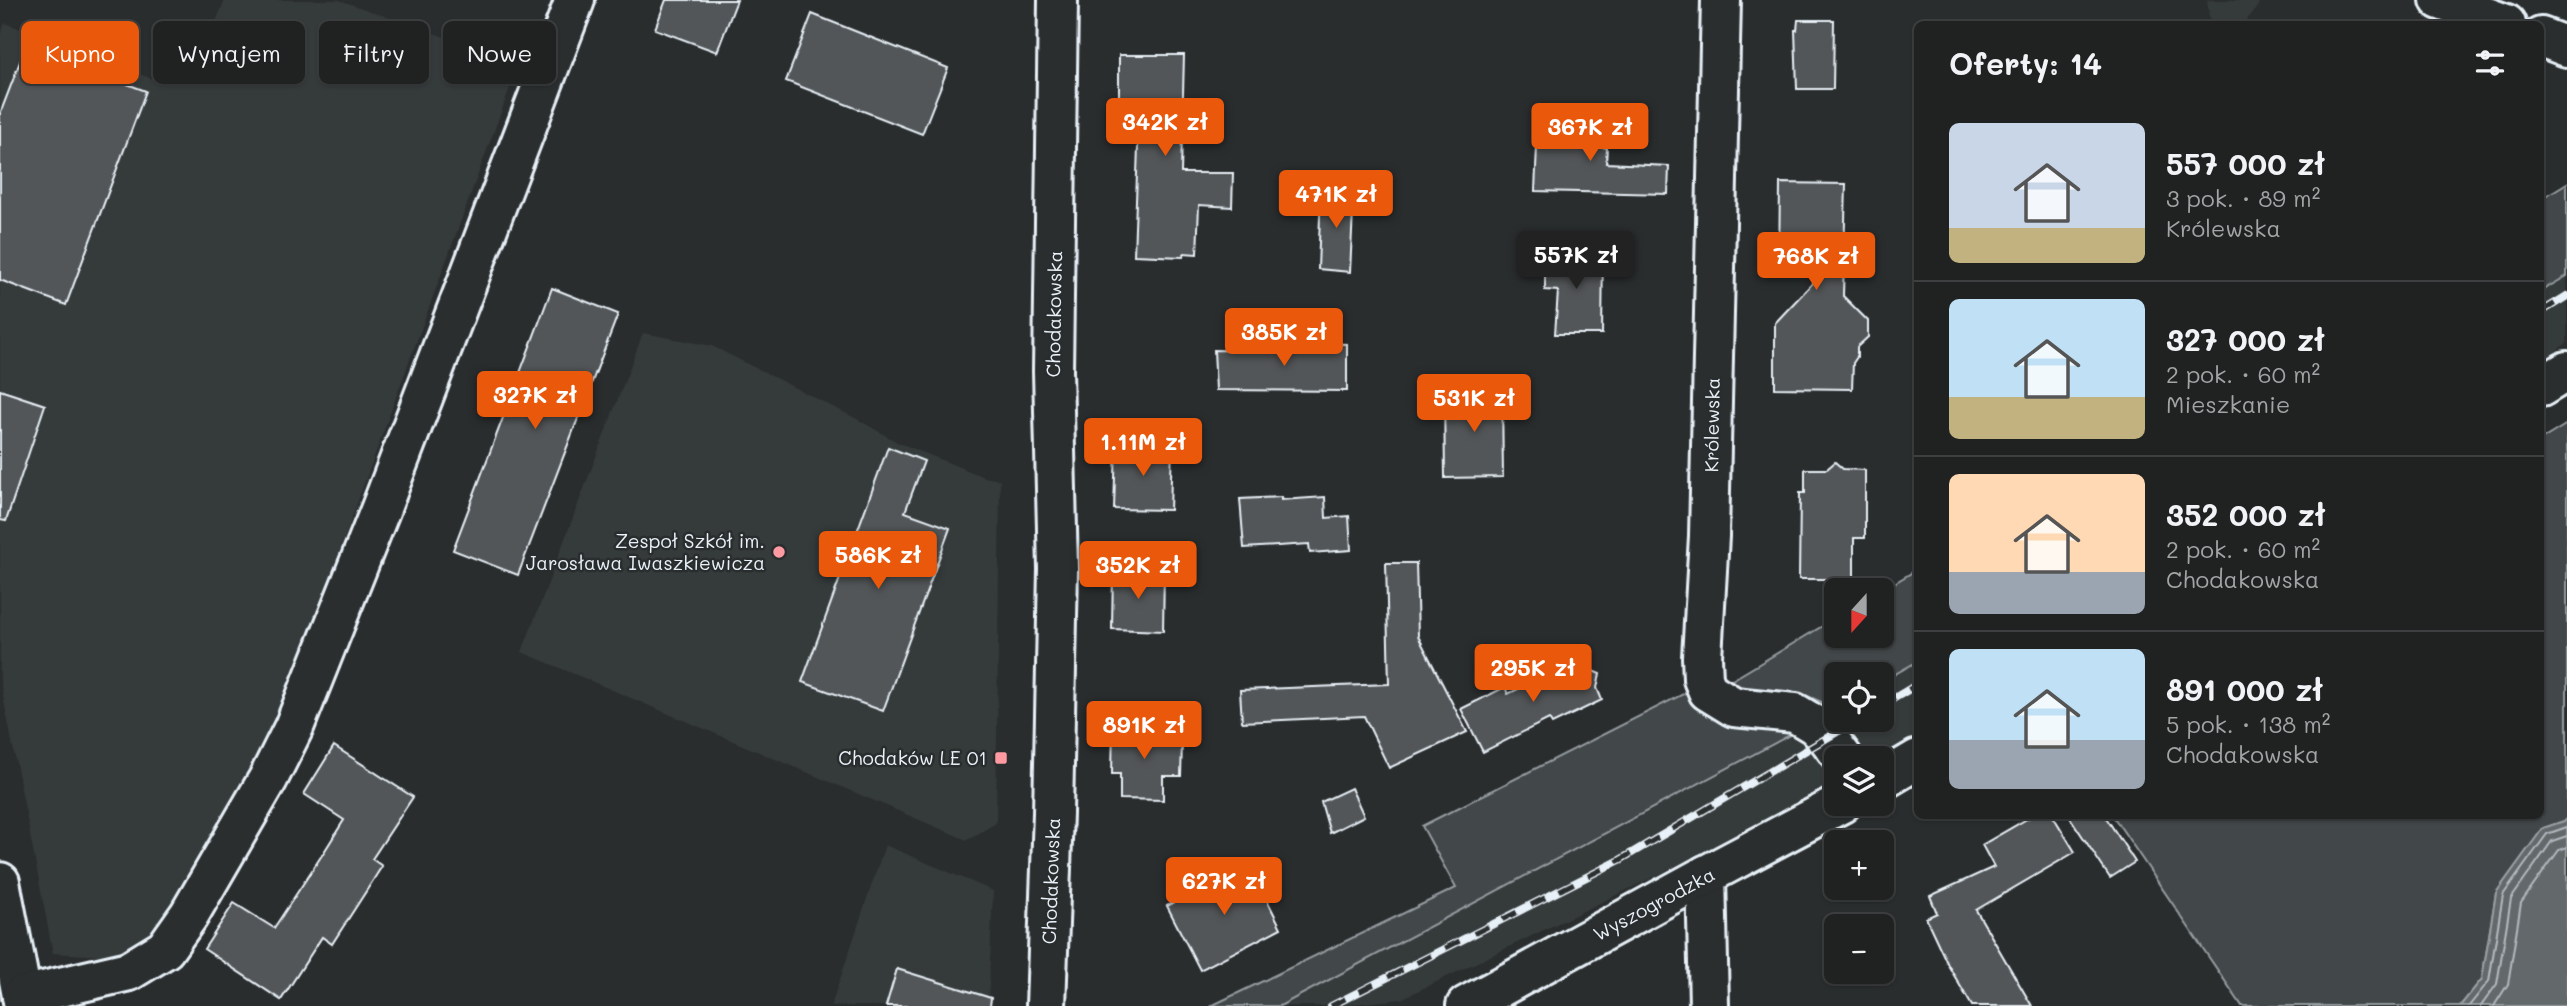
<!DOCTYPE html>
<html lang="pl">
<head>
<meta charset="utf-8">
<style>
	body { margin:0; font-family:Mali,sans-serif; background:#2d2f2f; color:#f1f3f6; height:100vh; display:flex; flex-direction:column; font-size:26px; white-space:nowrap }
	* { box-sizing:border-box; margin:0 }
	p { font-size:23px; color:#a2a4a5 }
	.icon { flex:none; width:38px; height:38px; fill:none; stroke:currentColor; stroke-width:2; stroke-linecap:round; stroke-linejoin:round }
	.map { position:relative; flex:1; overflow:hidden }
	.sheet { position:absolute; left:1914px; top:21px; width:630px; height:798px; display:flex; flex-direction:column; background:#202222; border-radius:10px; box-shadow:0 2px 5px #0004,0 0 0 2px #3d3f40 }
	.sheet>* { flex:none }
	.top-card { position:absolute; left:21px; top:21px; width:665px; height:63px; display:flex; gap:14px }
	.needle { width:46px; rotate:201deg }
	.tools { position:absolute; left:1824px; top:578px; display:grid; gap:14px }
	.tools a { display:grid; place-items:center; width:70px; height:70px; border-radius:10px; background:#202222; box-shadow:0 2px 5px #0004,0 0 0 2px #3d3f40; font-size:35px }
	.price { position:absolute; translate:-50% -60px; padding:0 16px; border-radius:7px; background:#ea580c; color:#fff; font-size:23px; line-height:46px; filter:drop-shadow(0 2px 4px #0008) }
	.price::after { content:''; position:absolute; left:50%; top:42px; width:21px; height:16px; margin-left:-10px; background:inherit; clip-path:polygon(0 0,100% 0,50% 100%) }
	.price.current { background:#222; color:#fff }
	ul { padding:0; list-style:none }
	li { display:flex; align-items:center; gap:21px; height:175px; padding:0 35px }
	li+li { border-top:2px solid #3d3f40 }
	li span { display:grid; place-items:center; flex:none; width:196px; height:140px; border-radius:10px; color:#555 }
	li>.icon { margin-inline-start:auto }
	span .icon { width:84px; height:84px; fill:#fffc; stroke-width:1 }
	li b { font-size:30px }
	h2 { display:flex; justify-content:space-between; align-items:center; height:84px; padding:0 35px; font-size:30px }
	.tag { padding:0 24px; border-radius:10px; background:#202222; box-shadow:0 2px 5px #0004,0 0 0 2px #3d3f40; font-size:24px; line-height:63px }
	.tag.current { background:#ea580c; color:#fff }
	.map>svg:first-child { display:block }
	.built { fill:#363a3b }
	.green { fill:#424648; stroke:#959ca0; stroke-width:2 }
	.water { fill:#63686b; stroke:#989fa3; stroke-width:2 }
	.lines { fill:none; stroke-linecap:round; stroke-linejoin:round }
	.shore { stroke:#b3bac0; stroke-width:2 }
	.building { fill:#535759; stroke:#e8f1f8; stroke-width:2 }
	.street-casing { stroke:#e8f1f8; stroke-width:44 }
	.secondary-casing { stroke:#e8f1f8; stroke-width:44 }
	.street { stroke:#2a2d2e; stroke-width:38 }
	.secondary { stroke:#2a2d2e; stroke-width:38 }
	.rail-casing { stroke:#e8f1f8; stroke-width:8 }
	.rail { stroke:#2a2d2e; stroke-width:5; stroke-dasharray:16; stroke-linecap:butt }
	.poi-dot { fill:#ff9aa2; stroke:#2a2d2e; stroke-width:2.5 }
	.labels { text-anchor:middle; stroke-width:5; stroke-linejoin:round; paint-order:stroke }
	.street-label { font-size:19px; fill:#e8f1f8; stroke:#2a2d2e }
	.poi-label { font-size:19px; fill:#e8f1f8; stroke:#2a2d2e; text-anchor:end }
</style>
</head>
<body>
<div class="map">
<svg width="2567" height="1006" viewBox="0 0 2567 1006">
	<rect width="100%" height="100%" fill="#2a2d2e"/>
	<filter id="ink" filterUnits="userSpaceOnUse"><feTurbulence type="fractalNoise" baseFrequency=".0143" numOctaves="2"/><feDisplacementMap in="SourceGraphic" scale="14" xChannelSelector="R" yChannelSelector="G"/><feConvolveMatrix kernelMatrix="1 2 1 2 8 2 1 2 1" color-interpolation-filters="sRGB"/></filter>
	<g filter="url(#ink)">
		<!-- built -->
		<g class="built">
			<polygon points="225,0 339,0 519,63 266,751 149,938 104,956 53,953 0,680 0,36 5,23 163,83 197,67"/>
			<polygon points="2207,0 2260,0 2257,8 2243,24 2210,24"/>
			<polygon points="2567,276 2567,343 2541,361 2541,291"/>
			<polygon points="643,333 712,346 857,419 897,442 984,477 1000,480 996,823 967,840 522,652"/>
			<polygon points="1918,661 1918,740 1881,760 1881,758 1836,758 1836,784 1662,873 1401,999 1335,1006 1280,1006 1791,736 1836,709 1836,719 1881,719 1881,682"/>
			<polygon points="885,845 993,891 988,1006 831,1006"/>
		</g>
		<!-- green -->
		<g class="green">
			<polygon points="2567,183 2567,276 2541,291 2541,199"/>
			<polygon points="2567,424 2567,820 2543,828 2496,893 2482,979 2460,1006 2242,1006 2113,816 2541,816 2541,440"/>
			<polygon points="1918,569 1918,661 1881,682 1881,674 1836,674 1836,709 1831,712 1822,702 1801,693 1784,691 1764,696 1722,686 1836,618 1836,635 1881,635 1881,591"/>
			<polygon points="1697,687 1805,727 1280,1006 1211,1006 1456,888 1422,826"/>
		</g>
		<!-- water -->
		<polygon class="water" points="2567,820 2567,1006 2460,1006 2482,979 2496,893 2543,828"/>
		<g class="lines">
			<!-- shore -->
			<g class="shore">
				<polyline points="2469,1006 2489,981 2503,895 2547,834 2567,827"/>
				<polyline points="2481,1006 2497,984 2511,899 2552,841 2567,836"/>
				<polyline points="2494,1006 2508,984 2521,903 2559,850 2567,847"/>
			</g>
		</g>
		<!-- building -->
		<g class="building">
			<polygon points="666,0 737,0 717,52 655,29"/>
			<polygon points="812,14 948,68 922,134 786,81"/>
			<polygon points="1798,20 1834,20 1833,89 1797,89 1795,30 1797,30"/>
			<polygon points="26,46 146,91 66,305 0,280 0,114"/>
			<polygon points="1119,55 1184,55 1181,173 1233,173 1232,207 1199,205 1197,254 1184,253 1183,257 1134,255 1139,120 1119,120"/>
			<polygon points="1574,110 1588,121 1602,121 1602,147 1607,148 1606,163 1669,166 1668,194 1535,191 1537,146 1545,146 1545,120 1561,120"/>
			<polygon points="1780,183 1846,184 1843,296 1868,321 1868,337 1857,347 1857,357 1853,363 1852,389 1775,388 1775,323 1826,269 1779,268"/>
			<polygon points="1321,190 1354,191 1350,272 1318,269"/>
			<polygon points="1545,252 1603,252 1602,334 1555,334 1558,291 1545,290"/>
			<polygon points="552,288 618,314 518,575 453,550"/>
			<polygon points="1268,341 1347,344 1347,391 1216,390 1214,350 1268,351"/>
			<polygon points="0,390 45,405 6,521 0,520"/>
			<polygon points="1502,390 1503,477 1445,478 1444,391"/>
			<polygon points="1116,445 1172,446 1170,510 1114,509"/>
			<polygon points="888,447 924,461 905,512 950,528 883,711 802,682"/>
			<polygon points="1835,462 1843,469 1865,470 1865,538 1854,538 1854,579 1799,579 1800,493 1805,493 1805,469 1827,469"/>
			<polygon points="1281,497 1281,500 1325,497 1326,518 1349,516 1351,550 1310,553 1309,544 1244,548 1240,499"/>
			<polygon points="1386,563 1416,563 1418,636 1467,732 1389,768 1364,716 1242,722 1240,690 1389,684"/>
			<polygon points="1113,571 1164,572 1163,631 1112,629"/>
			<polygon points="1582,658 1588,669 1600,674 1597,688 1602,700 1552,724 1549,719 1483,752 1461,709 1505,687 1508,694"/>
			<polygon points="1113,726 1162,727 1162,742 1182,742 1181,776 1163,776 1163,800 1120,799 1120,774 1112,774"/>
			<polygon points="334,746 413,797 372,859 382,866 372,882 332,944 322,937 281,1000 204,949 234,903 274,928 324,852 344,820 304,794"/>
			<polygon points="1351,788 1364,816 1330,833 1321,802"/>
			<polygon points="2032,816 2053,816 2075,852 1976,910 2032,1006 1972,1006 1948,965 1926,918 1937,913 1930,896 1994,867 1982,845"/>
			<polygon points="2069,816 2105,816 2135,862 2110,878"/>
			<polygon points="1249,864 1281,928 1200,970 1167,906"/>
			<polygon points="897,969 991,998 990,1006 886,1006"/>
		</g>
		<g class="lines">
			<defs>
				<g id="street">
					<polyline points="1721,0 1709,536 1702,657 1703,679 1708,691 1734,707 1795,713 1815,725 1828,738 1843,758"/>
					<polyline points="2440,0 2506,24"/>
					<polyline points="2541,37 2567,47"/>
					<polyline points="2541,387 2567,371"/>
					<polyline points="1881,781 1918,759"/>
					<polyline points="1706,875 1709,1006"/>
					<polyline points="0,882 24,1006"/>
					<polyline points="22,996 129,971 165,949 189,915 268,779 294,727 381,508 575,0"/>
					<polyline points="1466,1006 1706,875 1842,803"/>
				</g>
				<polyline id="secondary" points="1046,1006 1053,813 1058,569 1053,371 1058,0"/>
			</defs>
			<!-- street casing -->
			<use href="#street" class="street-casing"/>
			<!-- secondary casing -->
			<use href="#secondary" class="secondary-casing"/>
			<!-- street -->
			<use href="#street" class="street"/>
			<!-- secondary -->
			<use href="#secondary" class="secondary"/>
			<defs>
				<g id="rail">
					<polyline points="2541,312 2567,296"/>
					<polyline points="1881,706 1918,684"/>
					<polyline points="1331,1006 1620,860 1859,719"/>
				</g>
			</defs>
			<!-- rail casing -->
			<use href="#rail" class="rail-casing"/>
			<!-- rail -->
			<use href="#rail" class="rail"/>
		</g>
	</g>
	<!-- markers -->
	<g class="poi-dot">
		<circle cx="779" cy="552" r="7"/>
		<rect x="994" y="751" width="14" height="14" rx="3.5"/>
	</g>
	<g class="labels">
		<!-- street labels -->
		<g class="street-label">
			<text transform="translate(1054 314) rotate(-89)" y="7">Chodakowska</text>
			<text transform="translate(1712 425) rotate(-89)" y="7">Królewska</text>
			<text transform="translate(1051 881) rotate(-88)" y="7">Chodakowska</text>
			<text transform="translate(1654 904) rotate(-28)" y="7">Wyszogrodzka</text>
		</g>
		<!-- poi labels -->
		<g class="poi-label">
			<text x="765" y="548">Zespoł Szkół im.<tspan x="765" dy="22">Jarosława Iwaszkiewicza</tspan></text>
			<text x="987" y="765">Chodaków LE 01</text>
		</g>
	</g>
</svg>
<div class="tools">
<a><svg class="needle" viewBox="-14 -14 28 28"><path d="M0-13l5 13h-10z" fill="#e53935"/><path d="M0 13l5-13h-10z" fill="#a2a4a5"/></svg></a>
<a><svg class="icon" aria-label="locate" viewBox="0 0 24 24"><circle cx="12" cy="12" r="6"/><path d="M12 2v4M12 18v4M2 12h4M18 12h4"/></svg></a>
<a><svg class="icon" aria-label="layers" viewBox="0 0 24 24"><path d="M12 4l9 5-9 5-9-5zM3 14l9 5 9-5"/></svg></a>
<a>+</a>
<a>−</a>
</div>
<b class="price" style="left:1165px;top:158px">342K zł</b>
<b class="price" style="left:1590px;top:163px">367K zł</b>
<b class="price" style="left:1336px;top:230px">471K zł</b>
<b class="price current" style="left:1576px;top:291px">557K zł</b>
<b class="price" style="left:1816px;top:292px">768K zł</b>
<b class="price" style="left:1284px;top:368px">385K zł</b>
<b class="price" style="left:535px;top:431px">327K zł</b>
<b class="price" style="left:1474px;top:434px">531K zł</b>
<b class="price" style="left:1143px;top:478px">1.11M zł</b>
<b class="price" style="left:878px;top:591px">586K zł</b>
<b class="price" style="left:1138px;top:601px">352K zł</b>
<b class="price" style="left:1533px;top:704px">295K zł</b>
<b class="price" style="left:1144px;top:761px">891K zł</b>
<b class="price" style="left:1224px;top:917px">627K zł</b>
<div class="top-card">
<a class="tag current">Kupno</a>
<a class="tag">Wynajem</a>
<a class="tag">Filtry</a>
<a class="tag">Nowe</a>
</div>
<section class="sheet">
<h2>Oferty: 14<svg class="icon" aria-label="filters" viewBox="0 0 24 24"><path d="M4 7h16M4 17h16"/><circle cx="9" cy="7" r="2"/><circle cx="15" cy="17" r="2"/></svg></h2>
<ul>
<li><span style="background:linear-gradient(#c9d6e8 75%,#c2b280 0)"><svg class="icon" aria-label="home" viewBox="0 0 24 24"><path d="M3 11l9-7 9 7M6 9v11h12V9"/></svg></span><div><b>557 000 zł</b><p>3 pok. · 89 m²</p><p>Królewska</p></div></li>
<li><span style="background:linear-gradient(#bfe0f5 70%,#c2b280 0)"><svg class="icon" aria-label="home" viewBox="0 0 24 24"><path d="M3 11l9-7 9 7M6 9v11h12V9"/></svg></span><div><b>327 000 zł</b><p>2 pok. · 60 m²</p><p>Mieszkanie</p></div></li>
<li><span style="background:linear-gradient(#ffd9b3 70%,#9aa5b1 0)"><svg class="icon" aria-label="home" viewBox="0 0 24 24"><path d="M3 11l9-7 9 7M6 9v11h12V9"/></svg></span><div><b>352 000 zł</b><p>2 pok. · 60 m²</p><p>Chodakowska</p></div></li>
<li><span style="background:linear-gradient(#bfe0f5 65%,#9aa5b1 0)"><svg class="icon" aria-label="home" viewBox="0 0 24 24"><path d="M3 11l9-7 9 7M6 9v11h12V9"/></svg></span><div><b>891 000 zł</b><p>5 pok. · 138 m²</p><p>Chodakowska</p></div></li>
</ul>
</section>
</div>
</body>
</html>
